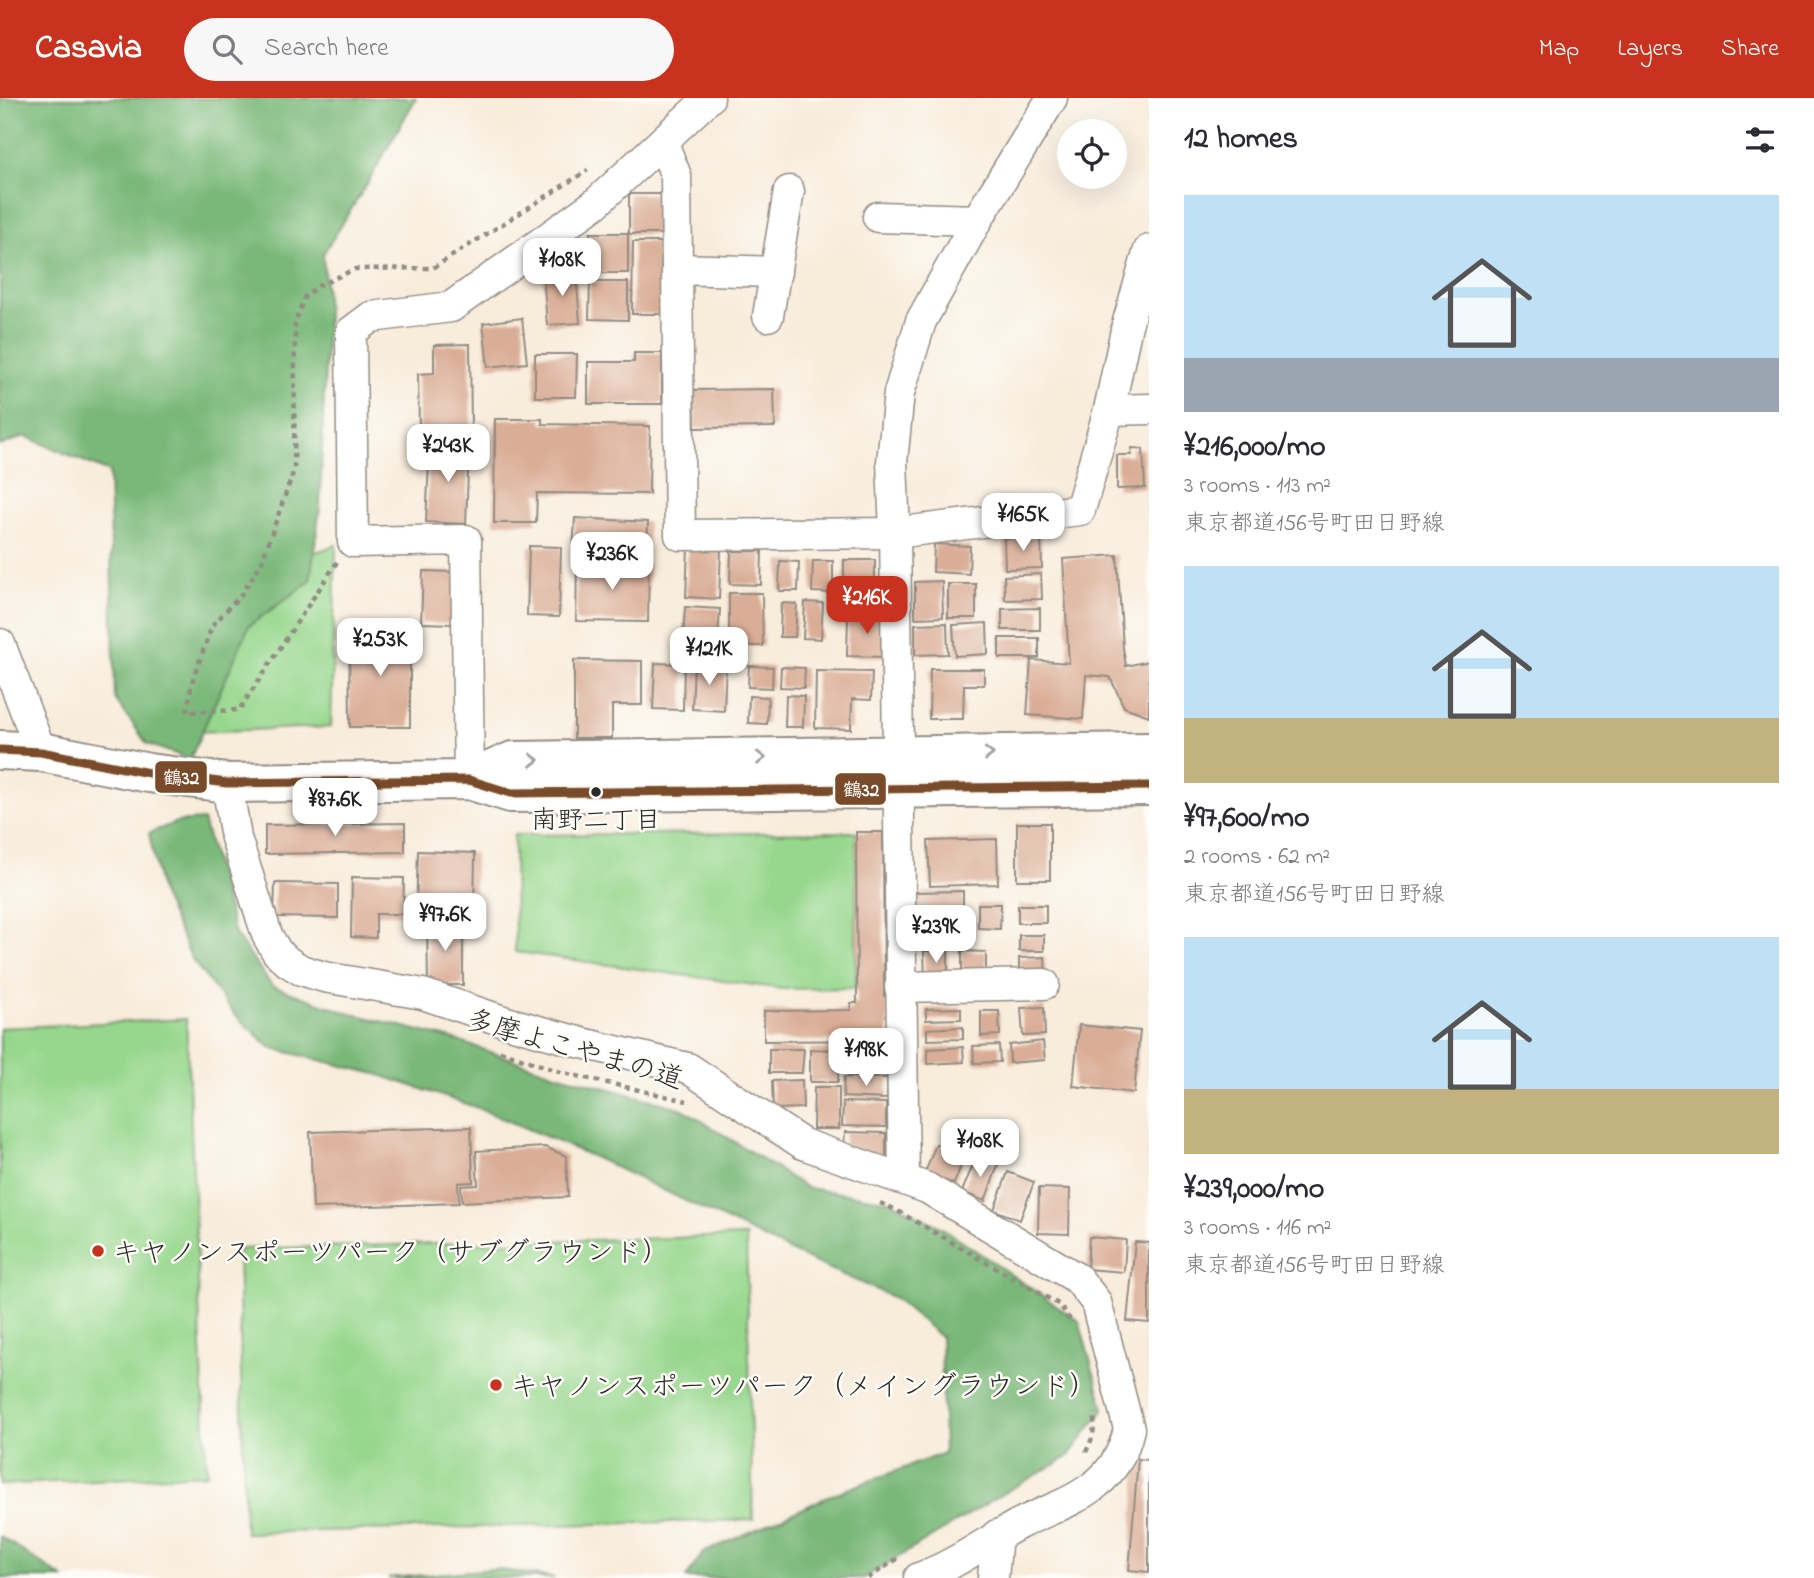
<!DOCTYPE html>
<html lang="en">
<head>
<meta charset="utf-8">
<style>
	body { margin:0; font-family:"Indie Flower","Klee One",sans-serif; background:#f7f7f7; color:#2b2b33; height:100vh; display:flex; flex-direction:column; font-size:26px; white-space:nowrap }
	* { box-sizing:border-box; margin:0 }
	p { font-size:23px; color:#7c7c81 }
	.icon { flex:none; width:38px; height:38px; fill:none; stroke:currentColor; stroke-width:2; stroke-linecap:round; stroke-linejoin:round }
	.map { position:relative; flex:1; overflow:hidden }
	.details { display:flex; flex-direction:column; background:#fff; width:665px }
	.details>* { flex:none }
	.buttons { position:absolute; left:1057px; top:21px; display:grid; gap:14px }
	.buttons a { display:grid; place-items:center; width:70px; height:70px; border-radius:50%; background:#fff; box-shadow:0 7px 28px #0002; font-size:35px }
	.price { position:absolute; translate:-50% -60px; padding:0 16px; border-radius:14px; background:#fff; color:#222; font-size:23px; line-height:46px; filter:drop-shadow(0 2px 4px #0008) }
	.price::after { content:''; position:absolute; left:50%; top:42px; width:21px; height:16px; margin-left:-10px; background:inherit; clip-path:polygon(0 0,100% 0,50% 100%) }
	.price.on { background:#c8321e; color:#fff }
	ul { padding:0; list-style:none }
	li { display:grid; align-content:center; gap:14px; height:371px; padding:0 35px }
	li span { display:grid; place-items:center; height:217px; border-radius:0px; color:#555 }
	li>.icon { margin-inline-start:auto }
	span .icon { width:126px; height:126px; fill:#fffc; stroke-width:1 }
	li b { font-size:30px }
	h2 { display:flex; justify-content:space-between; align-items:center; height:84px; padding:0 35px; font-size:30px }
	header { display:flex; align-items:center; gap:42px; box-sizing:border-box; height:98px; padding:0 35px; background:#c8321e; color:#fff }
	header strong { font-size:33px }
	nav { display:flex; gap:38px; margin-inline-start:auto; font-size:24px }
	.search { width:490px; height:63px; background:#f7f7f7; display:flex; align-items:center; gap:18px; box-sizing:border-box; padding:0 24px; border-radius:38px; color:#7c7c81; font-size:26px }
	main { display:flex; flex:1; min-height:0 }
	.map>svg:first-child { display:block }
	.green { fill:#97d78d; stroke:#61815c; stroke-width:2 }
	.forest { fill:#79b878; stroke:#527252; stroke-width:2 }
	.building { fill:#daad96 }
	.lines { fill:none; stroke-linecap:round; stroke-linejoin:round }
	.street-casing { stroke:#928c83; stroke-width:33 }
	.secondary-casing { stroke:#928c83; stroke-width:42 }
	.path { stroke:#928c83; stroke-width:4.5; stroke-dasharray:5 5; stroke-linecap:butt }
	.street { stroke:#fff; stroke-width:30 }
	.secondary { stroke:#fff; stroke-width:38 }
	.bus-1-casing { stroke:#fdfcf7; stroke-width:14 }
	.bus-1 { stroke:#7a4b2a; stroke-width:9 }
	.oneway { stroke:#a0a0a0 }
	.bus-dot { fill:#2b2b2b; stroke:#fdfcf7; stroke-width:2.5 }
	.poi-dot { fill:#c8321e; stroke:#fdfcf7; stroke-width:2.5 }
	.labels { text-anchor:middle; stroke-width:5; stroke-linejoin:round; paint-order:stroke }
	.bus-label { font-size:26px; fill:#2b2b2b; stroke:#fdfcf7 }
	.street-label { font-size:28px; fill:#2b2b2b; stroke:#fdfcf7 }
	.poi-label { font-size:28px; fill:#2b2b2b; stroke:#fdfcf7; text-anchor:start }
	.line-badge { stroke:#fdfcf7; stroke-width:2.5 }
	.badge-label { font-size:19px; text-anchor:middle; font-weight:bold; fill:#fff }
</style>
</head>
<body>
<header>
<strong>Casavia</strong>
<div class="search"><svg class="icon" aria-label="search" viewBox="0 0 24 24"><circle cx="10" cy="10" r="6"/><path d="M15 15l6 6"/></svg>Search here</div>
<nav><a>Map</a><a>Layers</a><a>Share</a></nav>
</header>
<main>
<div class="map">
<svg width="1149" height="1480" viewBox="0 0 1149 1480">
	<rect width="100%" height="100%" fill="#fdfcf7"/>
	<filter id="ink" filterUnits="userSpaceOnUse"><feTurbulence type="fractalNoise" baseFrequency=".0143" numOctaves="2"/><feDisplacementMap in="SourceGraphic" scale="14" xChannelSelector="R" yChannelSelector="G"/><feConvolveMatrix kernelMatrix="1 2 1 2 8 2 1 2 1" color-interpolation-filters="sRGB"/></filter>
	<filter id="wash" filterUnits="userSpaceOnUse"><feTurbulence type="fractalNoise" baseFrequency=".00686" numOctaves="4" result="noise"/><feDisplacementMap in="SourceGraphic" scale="28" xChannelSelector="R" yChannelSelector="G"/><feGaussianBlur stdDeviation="1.57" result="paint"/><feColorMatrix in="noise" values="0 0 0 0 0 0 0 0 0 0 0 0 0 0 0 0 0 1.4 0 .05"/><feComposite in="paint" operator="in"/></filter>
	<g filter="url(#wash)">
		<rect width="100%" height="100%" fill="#f8ecdb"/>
		<!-- green -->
		<g class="green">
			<polygon points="336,447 331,629 194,634 277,468"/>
			<polygon points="856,734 856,890 783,891 515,854 514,737"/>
			<polygon points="186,921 207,1376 0,1387 0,930"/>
			<polygon points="746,1138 753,1422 245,1435 238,1151"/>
		</g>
		<!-- forest -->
		<g class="forest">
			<polygon points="0,0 416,0 367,86 323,156 327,215 320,409 310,483 249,528 190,661 147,646 115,601 109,374 25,338 0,348"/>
			<polygon points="203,722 235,836 272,888 345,914 452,941 556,976 683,1011 807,1090 891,1103 944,1131 1079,1223 1104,1311 1068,1359 1004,1395 864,1480 686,1480 703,1455 832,1397 944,1355 941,1239 895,1200 803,1159 594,1059 478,1010 380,977 271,950 235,917 193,863 161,795 149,735 177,724"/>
			<polygon points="0,1438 63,1480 0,1480"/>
			<polygon points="495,1471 555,1480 388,1480"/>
		</g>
		<g id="blocks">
			<!-- building -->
			<g class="building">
				<rect x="629" y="96" width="36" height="40"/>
				<rect x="590" y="135" width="38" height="40"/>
				<polygon points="633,144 665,144 664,216 632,216"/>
				<polygon points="576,173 580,225 547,227 543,175"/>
				<polygon points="590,184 628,184 628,222 589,221"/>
				<polygon points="522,220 527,265 488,269 483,225"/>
				<polygon points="470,246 471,330 419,331 418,276 434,275 434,247"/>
				<polygon points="634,255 662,255 662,306 588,306 588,264 634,264"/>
				<polygon points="535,256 577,256 576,299 535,299"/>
				<polygon points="774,291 775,329 695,330 694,292"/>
				<polygon points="495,321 542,321 542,326 650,328 649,396 537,395 536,425 494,425"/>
				<polygon points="430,345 469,347 466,426 426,424"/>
				<polygon points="1132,350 1143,351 1145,390 1117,391 1117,357 1131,357"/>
				<polygon points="575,420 648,424 647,457 573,453"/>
				<polygon points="1041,438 1042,470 1005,471 1004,440"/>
				<polygon points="934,446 970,448 969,476 933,474"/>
				<polygon points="529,448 561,449 559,519 527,518"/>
				<polygon points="688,449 721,451 719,501 686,499"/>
				<polygon points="731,453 762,453 761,487 730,486"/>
				<polygon points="1117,457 1123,550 1126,568 1149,563 1149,618 1124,609 1110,579 1086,577 1083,621 1027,617 1031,562 1069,565 1063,461"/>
				<rect x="844" y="462" width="31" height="32"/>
				<polygon points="780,463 799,464 798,493 779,493"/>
				<polygon points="813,463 833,463 833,495 812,494"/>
				<polygon points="577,464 649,465 648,524 576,523"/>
				<polygon points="423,473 457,474 454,526 421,525"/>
				<polygon points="1041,476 1042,501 1005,502 1004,478"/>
				<polygon points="942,483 943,519 915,520 915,484"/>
				<rect x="948" y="486" width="28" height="34"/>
				<polygon points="729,495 762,495 763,548 729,548"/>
				<polygon points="805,504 823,505 821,541 803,540"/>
				<polygon points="781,505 797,506 795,539 780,539"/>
				<polygon points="685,509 720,511 717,558 682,556"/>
				<polygon points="1040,510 1040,532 1002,532 1002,511"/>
				<polygon points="848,516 887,517 886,559 847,558"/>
				<polygon points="947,525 948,556 915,557 915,526"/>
				<polygon points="987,525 988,556 955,558 953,527"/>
				<polygon points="410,531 410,629 350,629 349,532"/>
				<rect x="999" y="540" width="40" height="20"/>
				<polygon points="574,562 642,563 642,607 612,607 612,640 574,640"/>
				<polygon points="655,565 684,566 683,612 653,611"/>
				<polygon points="694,565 726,567 724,613 692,611"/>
				<polygon points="749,568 773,569 772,590 748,589"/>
				<polygon points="781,569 805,570 804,590 780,589"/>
				<polygon points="930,571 984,571 984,587 964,587 963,621 929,621"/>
				<polygon points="816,573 872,574 871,602 852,601 851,631 815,630"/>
				<polygon points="786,597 804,598 803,629 785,629"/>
				<polygon points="749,598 768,599 767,626 748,625"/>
				<polygon points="405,725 405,754 265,756 265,727"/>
				<rect x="1017" y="725" width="33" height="57"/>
				<polygon points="856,734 883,734 884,898 888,898 888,942 764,943 764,913 851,912 851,905 857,905"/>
				<polygon points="997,741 998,786 930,788 928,743"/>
				<polygon points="418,753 475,755 474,815 416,813"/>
				<polygon points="352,779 404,780 403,816 376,816 376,840 351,839"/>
				<polygon points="275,785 338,786 338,820 274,819"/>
				<polygon points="963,793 963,838 915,839 915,794"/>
				<polygon points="978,806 1001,806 1000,831 978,830"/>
				<rect x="1018" y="807" width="28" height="18"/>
				<polygon points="427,824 463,824 463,887 428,887"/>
				<rect x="1019" y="837" width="25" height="16"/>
				<polygon points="924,853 948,853 948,882 925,882"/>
				<polygon points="962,853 986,854 986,884 962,884"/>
				<polygon points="1045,859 1046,884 1019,884 1019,860"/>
				<polygon points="1044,909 1045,937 1023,938 1021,910"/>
				<polygon points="961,910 961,921 926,922 926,911"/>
				<polygon points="981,913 999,913 1000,937 981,938"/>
				<polygon points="1079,927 1140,933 1134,995 1073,988"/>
				<polygon points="963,929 963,941 927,942 927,931"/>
				<polygon points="1043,943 1045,962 1010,965 1009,947"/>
				<polygon points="999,947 1000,964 974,965 973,948"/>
				<polygon points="963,949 964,964 928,966 928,951"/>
				<polygon points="769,951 804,951 802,975 769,975"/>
				<polygon points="810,951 839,952 838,984 810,984"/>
				<polygon points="843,952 889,952 888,975 843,975"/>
				<polygon points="844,979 888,980 887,1001 843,999"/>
				<polygon points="802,982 803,1010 773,1011 772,983"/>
				<polygon points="814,989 839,989 839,1031 813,1031"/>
				<polygon points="843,1004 886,1005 886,1029 842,1028"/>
				<polygon points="471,1029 473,1084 458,1085 459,1105 313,1110 310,1034"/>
				<polygon points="845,1034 886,1035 886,1060 844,1047"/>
				<polygon points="936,1046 965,1057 954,1086 925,1075"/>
				<polygon points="545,1049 566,1058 568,1099 462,1104 461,1088 478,1087 476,1053"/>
				<polygon points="976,1059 998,1067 985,1103 962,1094"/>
				<polygon points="1008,1074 1034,1084 1020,1122 994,1112"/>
				<polygon points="1039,1090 1070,1091 1069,1136 1038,1135"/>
				<polygon points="1089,1139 1126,1142 1124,1174 1087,1171"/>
				<polygon points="1135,1144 1149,1145 1149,1225 1127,1223"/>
				<polygon points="1138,1361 1149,1362 1149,1474 1129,1472"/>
			</g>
		</g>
	</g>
	<g filter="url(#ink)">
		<use href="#blocks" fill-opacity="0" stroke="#928c83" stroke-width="2"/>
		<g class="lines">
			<defs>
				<g id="street">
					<polyline points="663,45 676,78 680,437 895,435 1080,412 1109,312 1127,227 1149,152"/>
					<polyline points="878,119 977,122"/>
					<polyline points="677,171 776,174"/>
					<polyline points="768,218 789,93"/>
					<polyline points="1109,312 1149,311"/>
					<polyline points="0,546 41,654"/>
					<polyline points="469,682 466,442 353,444 351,234 371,219 451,209 595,106 709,0"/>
					<path d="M227,685L236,740L267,837L277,854L288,864L301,872L324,879L423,896L506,924L582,945L688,970L803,1046L927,1090L1078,1181L1096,1204L1129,1331C1124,1353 1114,1372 1096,1386C1075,1404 1044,1413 1019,1426C985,1444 955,1467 919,1480"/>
					<polyline points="900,889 1044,886"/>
					<polyline points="904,1081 895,435 892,364 899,295 921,223 977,122 1052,0"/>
					<polyline points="993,1480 997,1437"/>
				</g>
				<g id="secondary">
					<polyline points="0,652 41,654 149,675 227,685 469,682 511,695 1149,688"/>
					<polyline points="469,682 513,663 1149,654"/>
				</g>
			</defs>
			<!-- street casing -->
			<use href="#street" class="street-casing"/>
			<!-- secondary casing -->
			<use href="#secondary" class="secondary-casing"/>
			<!-- path -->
			<g class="path">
				<polyline points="337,464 239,612 187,614 192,584 212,528 240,498 261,466 294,372 295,224 305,198 318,188 355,171 433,170 588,72"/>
				<polyline points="500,953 564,975 687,1003"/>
				<polyline points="880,1105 894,1111 1060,1207 1070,1222"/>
				<polyline points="1086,1354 1093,1338 1095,1315"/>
				<polyline points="868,1480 900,1459"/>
			</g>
			<!-- street -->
			<use href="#street" class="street"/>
			<!-- secondary -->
			<use href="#secondary" class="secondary"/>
			<defs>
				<polyline id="bus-1" points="0,652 41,654 149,675 227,685 469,682 511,695 1149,688"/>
			</defs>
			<!-- bus-1 casing -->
			<use href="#bus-1" class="bus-1-casing"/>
			<!-- bus-1 -->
			<use href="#bus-1" class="bus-1"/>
		</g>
		<!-- one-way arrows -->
		<defs><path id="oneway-chevron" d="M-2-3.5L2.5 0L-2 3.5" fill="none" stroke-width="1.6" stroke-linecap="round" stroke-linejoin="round" transform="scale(1.75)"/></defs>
		<g class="oneway">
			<use href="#oneway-chevron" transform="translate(989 656) rotate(-1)"/>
			<use href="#oneway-chevron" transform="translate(761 660) rotate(-1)"/>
			<use href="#oneway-chevron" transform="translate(534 662) rotate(-1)"/>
		</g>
	</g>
	<!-- markers -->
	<circle class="bus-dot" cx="596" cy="694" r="6"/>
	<g class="poi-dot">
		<circle cx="98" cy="1153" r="7"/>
		<circle cx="496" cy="1287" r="7"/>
	</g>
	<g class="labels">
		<!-- bus labels -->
		<g class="bus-label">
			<text x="596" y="730">南野二丁目</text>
		</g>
		<!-- street labels -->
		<g class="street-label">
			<text transform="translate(575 950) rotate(16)" y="10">多摩よこやまの道</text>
		</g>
		<!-- poi labels -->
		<g class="poi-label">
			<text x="112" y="1163">キヤノンスポーツパーク（サブグラウンド）</text>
			<text x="510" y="1297">キヤノンスポーツパーク（メイングラウンド）</text>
		</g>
	</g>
	<g class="line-badge">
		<rect x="154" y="662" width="54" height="34" rx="7" fill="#7a4b2a"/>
		<rect x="834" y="674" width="53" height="34" rx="7" fill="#7a4b2a"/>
	</g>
	<g class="badge-label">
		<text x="181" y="686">鶴32</text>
		<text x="861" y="698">鶴32</text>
	</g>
</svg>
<div class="buttons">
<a><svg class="icon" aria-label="locate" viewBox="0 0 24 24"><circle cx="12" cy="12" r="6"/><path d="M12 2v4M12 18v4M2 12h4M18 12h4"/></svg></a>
</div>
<b class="price" style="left:562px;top:200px">¥108K</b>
<b class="price" style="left:448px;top:386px">¥243K</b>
<b class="price" style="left:1023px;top:455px">¥165K</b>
<b class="price" style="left:612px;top:494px">¥236K</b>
<b class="price on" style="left:867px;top:538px">¥216K</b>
<b class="price" style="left:380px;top:580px">¥253K</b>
<b class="price" style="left:709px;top:589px">¥121K</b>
<b class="price" style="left:335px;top:740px">¥87.6K</b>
<b class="price" style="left:445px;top:855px">¥97.6K</b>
<b class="price" style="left:936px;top:867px">¥239K</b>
<b class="price" style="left:866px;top:990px">¥198K</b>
<b class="price" style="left:980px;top:1081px">¥108K</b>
</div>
<section class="details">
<h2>12 homes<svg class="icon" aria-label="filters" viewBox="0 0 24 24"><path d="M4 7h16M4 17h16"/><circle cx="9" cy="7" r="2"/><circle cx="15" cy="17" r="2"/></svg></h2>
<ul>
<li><span style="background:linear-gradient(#bfe0f5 75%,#9aa5b1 0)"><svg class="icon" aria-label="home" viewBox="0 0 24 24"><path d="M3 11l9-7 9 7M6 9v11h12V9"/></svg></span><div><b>¥216,000/mo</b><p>3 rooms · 113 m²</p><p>東京都道156号町田日野線</p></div></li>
<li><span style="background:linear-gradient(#bfe0f5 70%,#c2b280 0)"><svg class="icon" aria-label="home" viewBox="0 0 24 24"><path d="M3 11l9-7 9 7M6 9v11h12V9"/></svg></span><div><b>¥97,600/mo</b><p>2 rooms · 62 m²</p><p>東京都道156号町田日野線</p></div></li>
<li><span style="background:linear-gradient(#bfe0f5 70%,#c2b280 0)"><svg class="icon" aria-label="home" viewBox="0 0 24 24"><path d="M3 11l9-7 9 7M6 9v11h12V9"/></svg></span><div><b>¥239,000/mo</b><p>3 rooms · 116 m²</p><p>東京都道156号町田日野線</p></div></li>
</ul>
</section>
</main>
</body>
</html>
